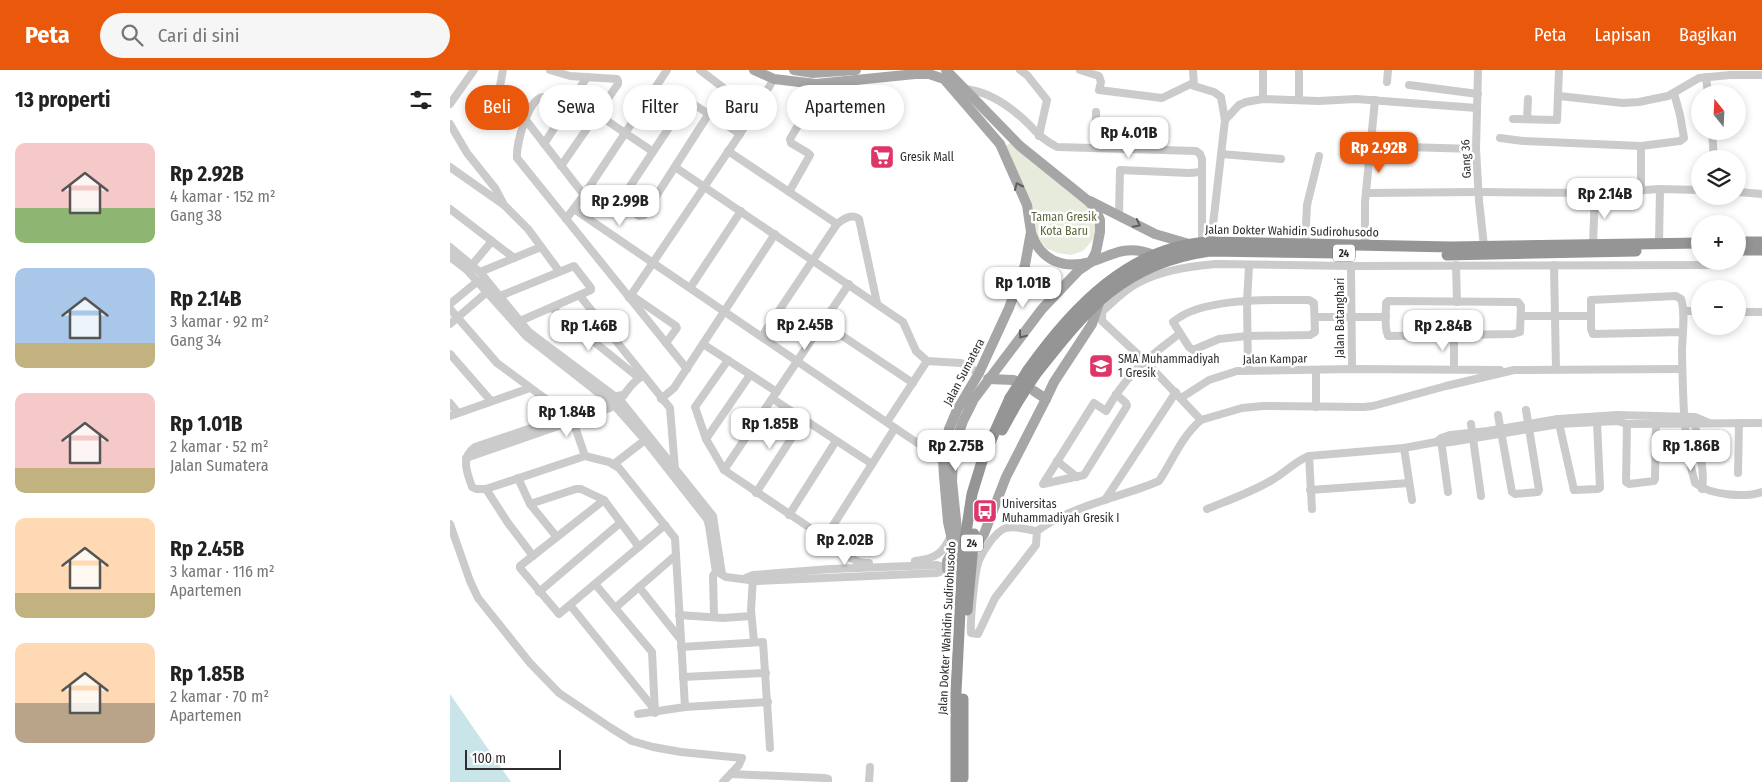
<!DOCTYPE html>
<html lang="id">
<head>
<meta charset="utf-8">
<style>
	body { margin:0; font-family:"Fira Sans Condensed",sans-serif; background:#f6f6f6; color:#222; height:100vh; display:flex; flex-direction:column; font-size:19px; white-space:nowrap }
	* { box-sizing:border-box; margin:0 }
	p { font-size:16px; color:#767676 }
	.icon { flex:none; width:28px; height:28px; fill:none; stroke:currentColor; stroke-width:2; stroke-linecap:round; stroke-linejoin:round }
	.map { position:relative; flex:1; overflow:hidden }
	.drawer { display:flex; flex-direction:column; background:#fff; width:450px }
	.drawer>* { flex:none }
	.top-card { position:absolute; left:15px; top:15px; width:475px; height:45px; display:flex; gap:10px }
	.needle { width:32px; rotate:342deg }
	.tools { position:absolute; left:1241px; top:15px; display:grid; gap:10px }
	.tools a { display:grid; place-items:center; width:55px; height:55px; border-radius:50%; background:#fff; box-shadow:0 2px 8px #0003; font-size:25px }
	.scale { position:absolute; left:15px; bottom:12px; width:96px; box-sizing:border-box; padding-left:5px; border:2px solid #2e2e2e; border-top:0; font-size:14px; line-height:18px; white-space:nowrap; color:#2e2e2e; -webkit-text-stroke:4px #fff; paint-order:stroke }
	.price { position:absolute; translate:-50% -42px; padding:0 11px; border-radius:10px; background:#fff; color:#222; font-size:16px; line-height:32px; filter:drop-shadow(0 1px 2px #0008) }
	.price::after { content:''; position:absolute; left:50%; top:30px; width:15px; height:11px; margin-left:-8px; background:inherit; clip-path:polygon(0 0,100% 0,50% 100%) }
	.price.selected { background:#ea580c; color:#fff }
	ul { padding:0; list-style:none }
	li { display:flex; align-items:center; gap:15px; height:125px; padding:0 15px }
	li span { display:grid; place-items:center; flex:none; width:140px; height:100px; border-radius:10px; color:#555 }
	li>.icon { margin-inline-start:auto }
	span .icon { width:60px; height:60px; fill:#fffc; stroke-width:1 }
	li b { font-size:21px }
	h2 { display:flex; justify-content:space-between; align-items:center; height:60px; padding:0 15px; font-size:21px }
	.pill { padding:0 18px; border-radius:22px; background:#fff; box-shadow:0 2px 8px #0003; font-size:18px; line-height:45px }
	.pill.selected { background:#ea580c; color:#fff }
	header { display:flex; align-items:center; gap:30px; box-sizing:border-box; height:70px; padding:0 25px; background:#ea580c; color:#fff }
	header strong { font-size:24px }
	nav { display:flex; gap:28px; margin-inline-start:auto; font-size:18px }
	.search { width:350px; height:45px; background:#f6f6f6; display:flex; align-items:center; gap:12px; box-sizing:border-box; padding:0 18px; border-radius:28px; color:#767676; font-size:19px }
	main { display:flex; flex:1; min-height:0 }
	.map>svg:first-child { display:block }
	.green { fill:#e7ebdc }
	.water { fill:#c9e5ea }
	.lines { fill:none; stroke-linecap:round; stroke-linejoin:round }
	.minor { stroke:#cbcbcb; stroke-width:8 }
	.major { stroke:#a6a6a6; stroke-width:10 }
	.highway { stroke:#959595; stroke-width:11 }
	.highway-bridge { stroke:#959595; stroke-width:11 }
	.oneway { stroke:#5e5e5e }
	.labels { text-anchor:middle; stroke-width:5; stroke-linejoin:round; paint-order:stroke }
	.shield { fill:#fff; stroke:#6d6d6d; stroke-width:1 }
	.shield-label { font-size:11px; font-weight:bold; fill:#2e2e2e }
	.poi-label { font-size:12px; fill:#2e2e2e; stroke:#fff; text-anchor:start }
	.street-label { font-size:12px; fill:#2e2e2e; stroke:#fff }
	.park-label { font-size:12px; fill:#5b683d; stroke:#fff }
</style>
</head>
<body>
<header>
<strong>Peta</strong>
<div class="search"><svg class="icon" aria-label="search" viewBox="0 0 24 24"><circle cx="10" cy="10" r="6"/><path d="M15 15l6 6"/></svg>Cari di sini</div>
<nav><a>Peta</a><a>Lapisan</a><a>Bagikan</a></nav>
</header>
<main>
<section class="drawer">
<h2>13 properti<svg class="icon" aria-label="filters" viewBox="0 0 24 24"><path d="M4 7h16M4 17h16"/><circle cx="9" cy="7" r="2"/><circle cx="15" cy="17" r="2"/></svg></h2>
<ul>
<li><span style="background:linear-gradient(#f6c9c9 65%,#8fb573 0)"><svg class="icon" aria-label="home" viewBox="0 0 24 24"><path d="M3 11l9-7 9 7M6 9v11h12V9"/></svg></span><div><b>Rp 2.92B</b><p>4 kamar · 152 m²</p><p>Gang 38</p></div></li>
<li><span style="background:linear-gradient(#a9c7e8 75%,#c2b280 0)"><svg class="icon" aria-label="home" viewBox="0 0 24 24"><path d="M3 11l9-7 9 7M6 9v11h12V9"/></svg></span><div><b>Rp 2.14B</b><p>3 kamar · 92 m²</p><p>Gang 34</p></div></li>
<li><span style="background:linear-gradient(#f6c9c9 75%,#c2b280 0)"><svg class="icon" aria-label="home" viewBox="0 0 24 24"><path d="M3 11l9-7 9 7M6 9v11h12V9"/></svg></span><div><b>Rp 1.01B</b><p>2 kamar · 52 m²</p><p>Jalan Sumatera</p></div></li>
<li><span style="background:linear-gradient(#ffd9b3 75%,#c2b280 0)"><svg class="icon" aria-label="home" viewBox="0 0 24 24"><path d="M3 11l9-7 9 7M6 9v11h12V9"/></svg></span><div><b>Rp 2.45B</b><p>3 kamar · 116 m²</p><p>Apartemen</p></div></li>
<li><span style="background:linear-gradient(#ffd9b3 60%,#b9a48a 0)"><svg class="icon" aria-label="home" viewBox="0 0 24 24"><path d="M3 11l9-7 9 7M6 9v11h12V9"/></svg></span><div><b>Rp 1.85B</b><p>2 kamar · 70 m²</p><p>Apartemen</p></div></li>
</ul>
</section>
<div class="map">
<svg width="1312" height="712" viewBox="0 0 1312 712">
	<rect width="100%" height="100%" fill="#fff"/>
	<!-- green -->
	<polygon class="green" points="562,72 642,140 647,161 642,171 633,181 621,185 608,183 596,178 587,166 555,76"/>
	<!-- water -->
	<polygon class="water" points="0,624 61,712 0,712"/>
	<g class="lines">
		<!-- minor -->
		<g class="minor">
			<polyline points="100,0 120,6 167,9 168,11 168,14 111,96"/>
			<polyline points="250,0 304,41"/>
			<polyline points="570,0 577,5 597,30 589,66"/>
			<polyline points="630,0 649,6 651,12 649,20 712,28 743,13"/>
			<polyline points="743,0 744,16 764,22 771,27 775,50 761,172"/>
			<polyline points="1028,0 1026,79 1029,131 1034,176"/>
			<polyline points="1256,7 1258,24"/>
			<polyline points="937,12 938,0"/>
			<polyline points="959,15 1028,24"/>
			<path d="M515,19C535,21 555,33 571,47C585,59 589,68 607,77L746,81L750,84L752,89V173"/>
			<polyline points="1109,26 1173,33 1189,32 1218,26 1249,8 1280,5 1312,5"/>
			<polyline points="48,27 53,0"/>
			<polyline points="813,29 813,0"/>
			<polyline points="849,30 849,0"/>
			<polyline points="0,34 24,0"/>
			<path d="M117,37L93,27C78,29 66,74 67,88L237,299"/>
			<polyline points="147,44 202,81"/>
			<polyline points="258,45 194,145 189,146 173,134 171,130 236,32 240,32 290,64"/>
			<polyline points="75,49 134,125"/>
			<polyline points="1063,49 1107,50 1109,0"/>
			<polyline points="1077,49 1078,29"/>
			<polyline points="775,50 789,35 796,32 813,29 869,31 906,29 1027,38"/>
			<polyline points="0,54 17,83 45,118 53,133"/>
			<polyline points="1262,61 1264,89"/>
			<polyline points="1050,68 1073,71 1191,76 1230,71 1234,68 1230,45 1224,23"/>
			<polyline points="94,74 137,7"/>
			<polyline points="920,76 1026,79"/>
			<polyline points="645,78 646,42"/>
			<polyline points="278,81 387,154"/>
			<polyline points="771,84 831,89"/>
			<polyline points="0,97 54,135 78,159 109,201"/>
			<polyline points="225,97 453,252 466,281 477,291 511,293 529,303"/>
			<polyline points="1191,121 1191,76"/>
			<polyline points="339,122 360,85 358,83 341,73 340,69 359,37 366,14"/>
			<polyline points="1288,122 1312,124"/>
			<polyline points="916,123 1028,122 1148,123 1210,119 1250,120"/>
			<polyline points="0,139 64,188"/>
			<polyline points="124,139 445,358 493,390 497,390"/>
			<polyline points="669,145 670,100 739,103 752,102"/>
			<polyline points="116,149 134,125 217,0"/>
			<polyline points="1209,173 1210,119"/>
			<polyline points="855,174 857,135 869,86"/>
			<polyline points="1143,174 1145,123"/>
			<polyline points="915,176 915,132 925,30"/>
			<polyline points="0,177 30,202 79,262 171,331 263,446 272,504"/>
			<polyline points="0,187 17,200 76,266 164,335 195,370 257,449 259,456 265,496 266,501 276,507 307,511 487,503 497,499"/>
			<polyline points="22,195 42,171"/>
			<polyline points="1006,195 1007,232"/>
			<polyline points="1104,195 1106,299"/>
			<polyline points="901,196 902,299"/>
			<polyline points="30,202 91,177"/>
			<polyline points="240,218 291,141"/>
			<polyline points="181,225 226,256 227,258 216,273"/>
			<polyline points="50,226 124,196 141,218 141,220 70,251"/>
			<polyline points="130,226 220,338 225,399"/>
			<polyline points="179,228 290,64 324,9"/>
			<path d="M859,230L864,233L865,262L860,265L797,266L769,269L743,280L739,277L723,252C751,227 822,230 859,230Z"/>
			<path d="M938,231L1068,232L1071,236L1070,262L1063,264L938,266C934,258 936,244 936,233Z"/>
			<polyline points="0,234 28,211"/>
			<polyline points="102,238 189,308"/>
			<polyline points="0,239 47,293 97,330 102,336 107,349"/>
			<polyline points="1233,241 1250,241"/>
			<polyline points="1288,242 1312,242"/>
			<polyline points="1071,246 1141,246"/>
			<polyline points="865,247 936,247"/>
			<polyline points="373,253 463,313"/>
			<polyline points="0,254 37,222"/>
			<path d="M1232,262L1143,264L1141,259V230L1226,226L1231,229C1236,242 1232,267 1232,282C1233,325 1233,371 1245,413C1260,425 1294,428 1312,422"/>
			<path d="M312,266L387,154C393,149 402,143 409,149L427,233"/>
			<polyline points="253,274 327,322"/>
			<polyline points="0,284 41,331"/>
			<polyline points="278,290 245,337 256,369 274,400 375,468 445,358"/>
			<polyline points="1004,299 1004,265"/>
			<polyline points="798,300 797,231 799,196"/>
			<path d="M666,324L676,333L677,336L634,405L593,414L644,333L656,341C664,327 673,314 684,302C697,288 714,276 729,264"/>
			<path d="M174,325C162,325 149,334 138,338C101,352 63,364 25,377C10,388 17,402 22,417L26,419H36L135,386L159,392L169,398L225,468L235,637"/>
			<polyline points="731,328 759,310 787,301 902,299 1050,300"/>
			<polyline points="211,329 224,318 325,164"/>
			<polyline points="323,329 422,394"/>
			<polyline points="0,333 8,343"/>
			<polyline points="866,337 866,300"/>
			<polyline points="1048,345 1062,422 1065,424 1088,422 1089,420 1076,340"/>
			<polyline points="0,346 80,318"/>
			<polyline points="122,348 135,386"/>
			<polyline points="1108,349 1124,420 1148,419 1150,418 1147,352"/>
			<path d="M1245,349C1245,372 1256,396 1252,419"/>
			<polyline points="751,350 792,338 813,336 914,337 923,336 996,316 1064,300 1232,299"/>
			<polyline points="437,352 477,291"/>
			<polyline points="1021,354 1031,426"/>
			<polyline points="1177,354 1176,412 1179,414 1204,411 1205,409 1206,353"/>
			<polyline points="256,369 300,305"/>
			<polyline points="991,370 998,422"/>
			<polyline points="986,372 992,373 1001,372 1109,354 1167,351 1177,354 1312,353"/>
			<polyline points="954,378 962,430"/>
			<polyline points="859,386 862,439"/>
			<path d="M16,388L160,338C175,330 177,314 193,306"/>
			<polyline points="607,391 627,407"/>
			<polyline points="164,394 195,370"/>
			<polyline points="274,400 399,214"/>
			<polyline points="1288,403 1289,353"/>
			<polyline points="68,408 80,434 106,466"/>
			<polyline points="36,419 58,453 83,486"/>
			<polyline points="860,420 959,413"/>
			<polyline points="306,423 354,349"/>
			<polyline points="154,430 189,477"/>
			<polyline points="655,430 726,322"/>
			<polyline points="80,434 126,419 131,419 154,430 70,496 70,498 109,544 215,455"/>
			<path d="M757,439C779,430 802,422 822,410C835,403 845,391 859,386L954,378L986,372L991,368L1000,365L1038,361L1108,349L1167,345L1245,347L1259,353"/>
			<polyline points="339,445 386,371"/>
			<polyline points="0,454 20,511 28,528 80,593 109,623 161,658 182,671 203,677 231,682 292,688 289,695 273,712"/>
			<path d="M587,461L586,475L545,528L528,564L521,563C520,550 524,511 527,497C529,486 545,461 556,458C565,455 578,460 587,461C623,435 669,428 709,411C723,390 731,367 751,350L695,291L652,251V242C663,232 674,220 688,213C711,200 741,196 766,194L901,196L1276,195"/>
			<path d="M375,468C388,478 402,494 419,493"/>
			<path d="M465,491C485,489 494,483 501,465"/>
			<polyline points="303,507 301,540 304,572"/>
			<polyline points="296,508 303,505 381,499 487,495 500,499"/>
			<polyline points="145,514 202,582 205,643"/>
			<polyline points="189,517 231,570"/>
			<polyline points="89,522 170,453"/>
			<polyline points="120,535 205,640"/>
			<polyline points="165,538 226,485"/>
			<polyline points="229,545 273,548 301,546"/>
			<polyline points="264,546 263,506 266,501 270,499"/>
			<polyline points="231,577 313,572 320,678"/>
			<polyline points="233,607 316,603"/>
			<polyline points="188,644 235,637 318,632"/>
			<polyline points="281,704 374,708 378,709 378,712"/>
			<polyline points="419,712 420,697"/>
		</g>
		<!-- major -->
		<g class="major">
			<polyline points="304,0 324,9 366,14 465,4 479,4 494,9 550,74 577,135 581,162 575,195 559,238 529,303 507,340 499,359 495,376 493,390 494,406 498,452 504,479 497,491 497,499"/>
			<polyline points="344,0 363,3 406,0"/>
			<polyline points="496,0 570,76 637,130 645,138 650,150 650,162 646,182 641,192 629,200 592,239 524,329 513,351 507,368 503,390 502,411 509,479 505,500"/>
			<polyline points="640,131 705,164 739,174"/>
			<path d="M581,163C591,191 613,199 640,192C651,189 662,183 673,181C683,179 694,181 704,185L707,190"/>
			<polyline points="538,309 564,310"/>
			<polyline points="584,321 596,329"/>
			<polyline points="522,482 534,464 556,407 596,329 604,312 642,254 650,230"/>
		</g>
		<!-- highway -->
		<g class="highway">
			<polyline points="1288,172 1312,172"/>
			<polyline points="1288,180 1312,180"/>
			<polyline points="997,185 1186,181"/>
			<path d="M578,300C622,238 681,175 761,172L1001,177L1250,173"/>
			<path d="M585,305C637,239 673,193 760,181L888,183"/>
			<polyline points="552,360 567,333"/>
			<polyline points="517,540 524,464"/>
			<polyline points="513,708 513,629"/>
			<polyline points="506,712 506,622 513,482 522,424 533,388 560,328"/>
		</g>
		<!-- highway-bridge -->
		<g class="highway-bridge">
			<polyline points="560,328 578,300"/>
			<polyline points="567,333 585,305"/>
		</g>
	</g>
	<!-- one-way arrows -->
	<defs><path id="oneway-chevron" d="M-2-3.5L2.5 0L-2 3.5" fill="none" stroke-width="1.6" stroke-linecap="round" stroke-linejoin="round" transform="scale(1.25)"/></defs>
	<g class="oneway">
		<use href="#oneway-chevron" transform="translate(568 116) rotate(-114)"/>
		<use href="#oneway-chevron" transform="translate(687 154) rotate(27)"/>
		<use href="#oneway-chevron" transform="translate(572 265) rotate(127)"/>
	</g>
	<!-- icons -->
	<defs>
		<symbol id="supermarket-square" viewBox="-11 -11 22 22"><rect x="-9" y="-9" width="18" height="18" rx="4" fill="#df3669" stroke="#fff"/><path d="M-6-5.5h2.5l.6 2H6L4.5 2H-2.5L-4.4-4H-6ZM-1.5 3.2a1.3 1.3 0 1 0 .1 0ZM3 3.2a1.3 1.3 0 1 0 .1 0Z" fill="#fff"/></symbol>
		<symbol id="school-square" viewBox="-11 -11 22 22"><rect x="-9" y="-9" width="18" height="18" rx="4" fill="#df3669" stroke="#fff"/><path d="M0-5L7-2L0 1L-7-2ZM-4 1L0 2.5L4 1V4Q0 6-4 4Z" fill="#fff"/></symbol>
		<symbol id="bus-square" viewBox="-11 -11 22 22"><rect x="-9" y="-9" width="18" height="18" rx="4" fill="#df3669" stroke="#fff"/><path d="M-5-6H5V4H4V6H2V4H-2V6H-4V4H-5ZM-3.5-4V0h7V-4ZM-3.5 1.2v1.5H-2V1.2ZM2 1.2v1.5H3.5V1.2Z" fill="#fff"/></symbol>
	</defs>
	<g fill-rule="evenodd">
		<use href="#supermarket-square" x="418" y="73" width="28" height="28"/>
		<use href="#school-square" x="637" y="282" width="28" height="28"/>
		<use href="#bus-square" x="521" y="427" width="28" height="28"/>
	</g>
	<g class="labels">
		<!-- shield labels -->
		<g class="shield">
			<rect x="883" y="174.5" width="22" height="17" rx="4"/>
			<rect x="511" y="464.5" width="22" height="17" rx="4"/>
		</g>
		<g class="shield-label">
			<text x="894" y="187">24</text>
			<text x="522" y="477">24</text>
		</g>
		<!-- poi labels -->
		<g class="poi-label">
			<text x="450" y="91">Gresik Mall</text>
			<text x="668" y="293">SMA Muhammadiyah<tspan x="668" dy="14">1 Gresik</tspan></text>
			<text x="552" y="438">Universitas<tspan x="552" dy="14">Muhammadiyah Gresik I</tspan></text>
		</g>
		<!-- street labels -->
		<g class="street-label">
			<text transform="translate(1016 89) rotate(-92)" y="4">Gang 36</text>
			<text transform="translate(842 161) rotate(1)" y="4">Jalan Dokter Wahidin Sudirohusodo</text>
			<text transform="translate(890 248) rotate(-90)" y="4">Jalan Batanghari</text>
			<text transform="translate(825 289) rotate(-1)" y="4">Jalan Kampar</text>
			<text transform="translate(514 302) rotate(-62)" y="4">Jalan Sumatera</text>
			<text transform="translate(497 558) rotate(-87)" y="4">Jalan Dokter Wahidin Sudirohusodo</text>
		</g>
		<!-- park labels -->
		<g class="park-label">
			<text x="614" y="151">Taman Gresik<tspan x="614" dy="14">Kota Baru</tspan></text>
		</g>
	</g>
</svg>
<div class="tools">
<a><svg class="needle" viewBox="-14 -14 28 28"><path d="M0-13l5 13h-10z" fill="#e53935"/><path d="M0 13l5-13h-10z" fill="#767676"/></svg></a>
<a><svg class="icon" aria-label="layers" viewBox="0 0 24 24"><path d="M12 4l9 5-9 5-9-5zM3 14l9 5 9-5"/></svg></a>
<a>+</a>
<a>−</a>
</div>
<div class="scale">100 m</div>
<b class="price" style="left:679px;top:89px">Rp 4.01B</b>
<b class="price selected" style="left:929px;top:104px">Rp 2.92B</b>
<b class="price" style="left:1155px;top:150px">Rp 2.14B</b>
<b class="price" style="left:170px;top:157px">Rp 2.99B</b>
<b class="price" style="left:573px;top:239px">Rp 1.01B</b>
<b class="price" style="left:355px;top:281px">Rp 2.45B</b>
<b class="price" style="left:139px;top:282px">Rp 1.46B</b>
<b class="price" style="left:993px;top:282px">Rp 2.84B</b>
<b class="price" style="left:117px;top:368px">Rp 1.84B</b>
<b class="price" style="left:320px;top:380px">Rp 1.85B</b>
<b class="price" style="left:506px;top:402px">Rp 2.75B</b>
<b class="price" style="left:1241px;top:402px">Rp 1.86B</b>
<b class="price" style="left:395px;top:496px">Rp 2.02B</b>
<div class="top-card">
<a class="pill selected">Beli</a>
<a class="pill">Sewa</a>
<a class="pill">Filter</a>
<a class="pill">Baru</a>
<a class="pill">Apartemen</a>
</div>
</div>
</main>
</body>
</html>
